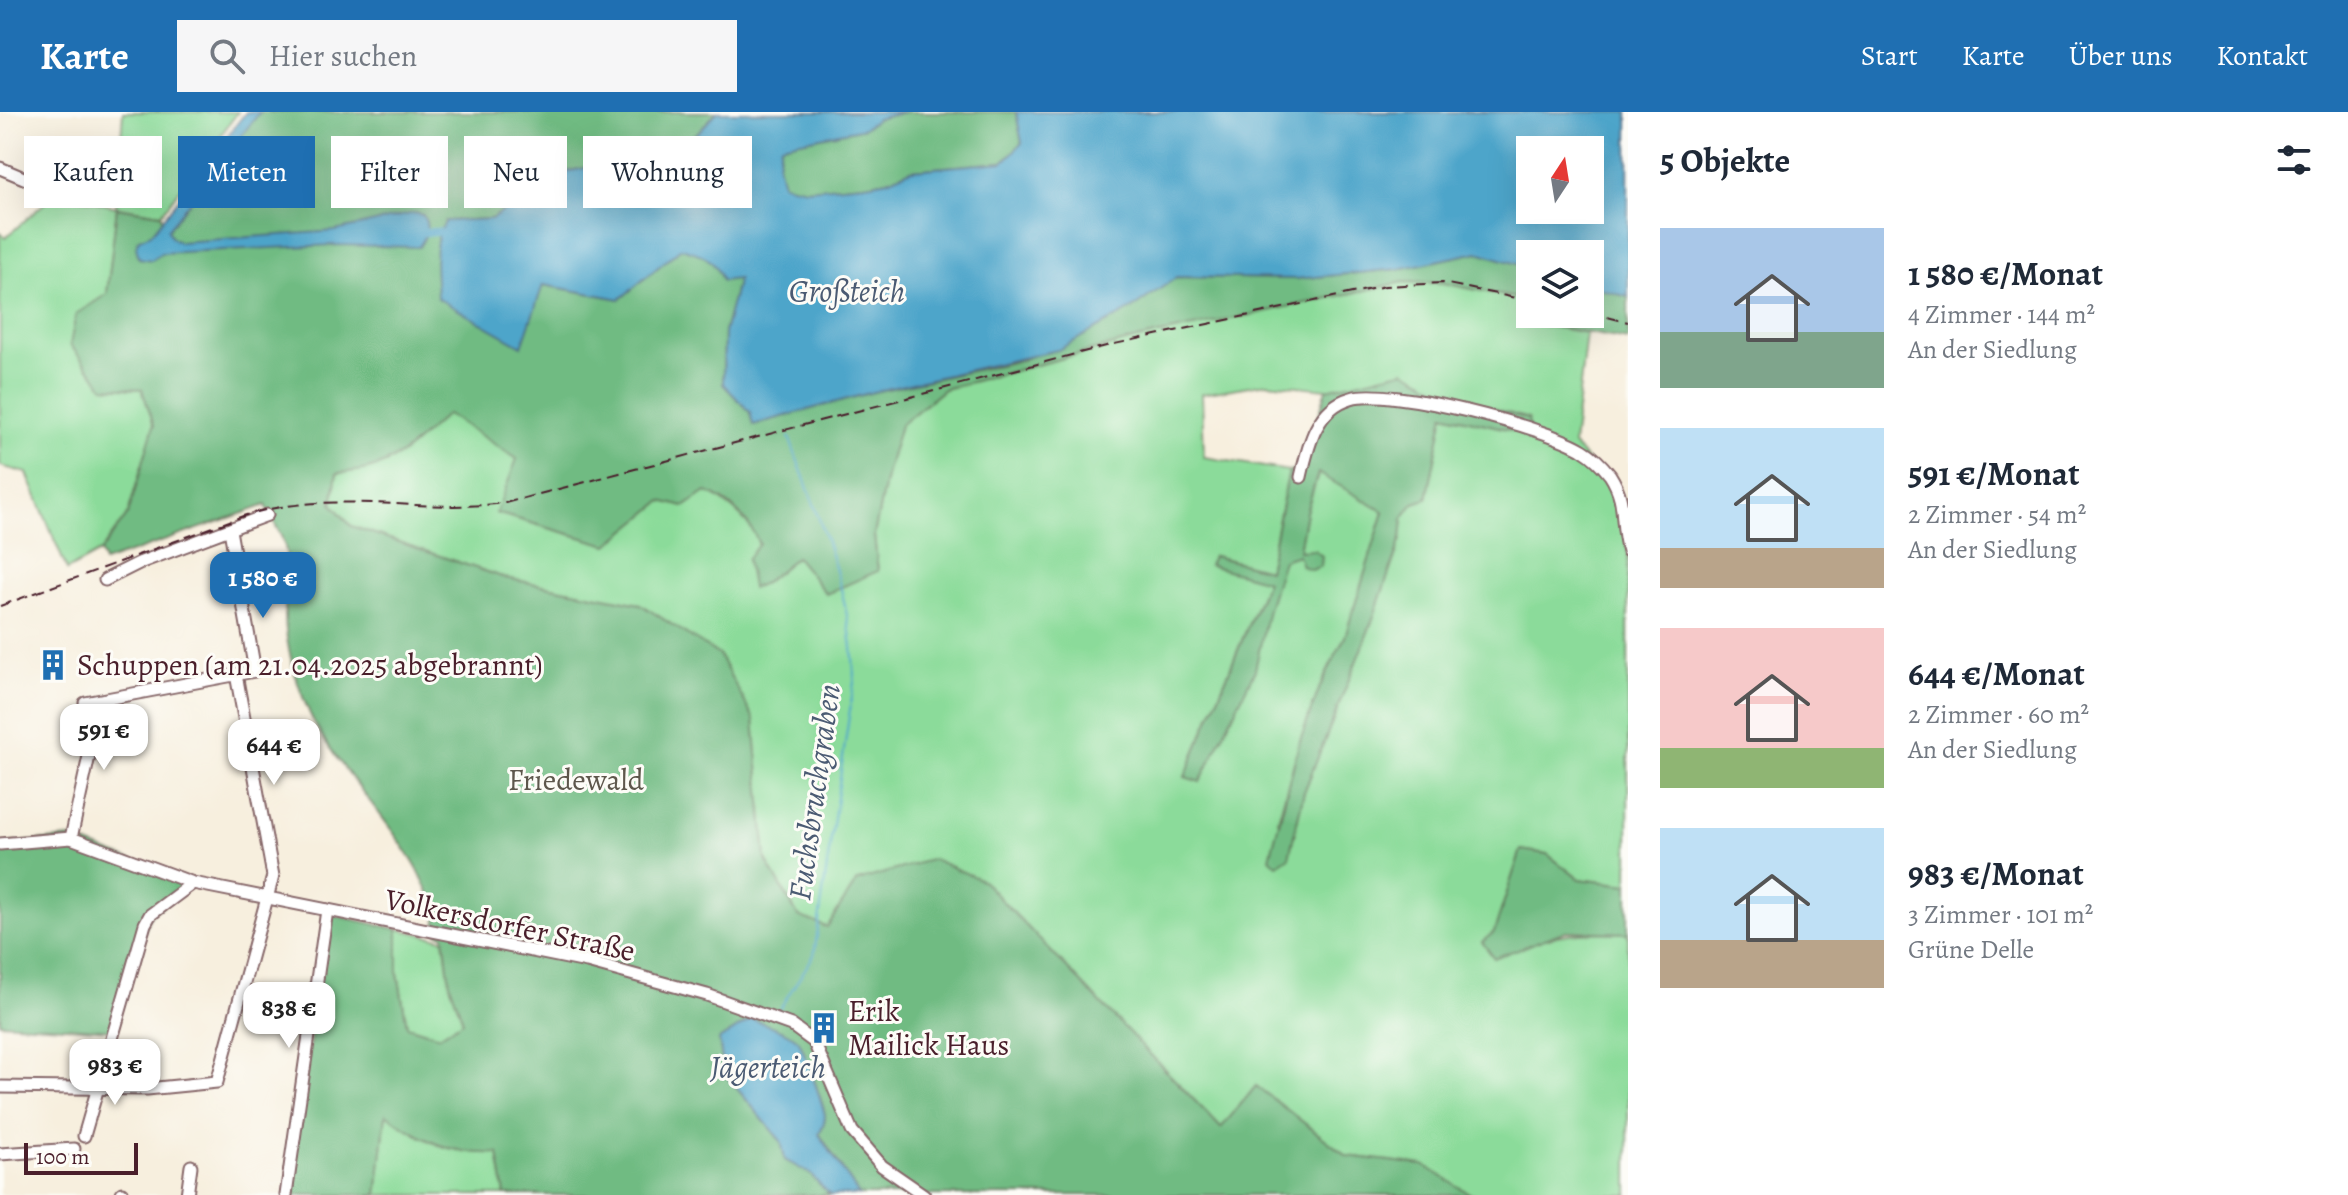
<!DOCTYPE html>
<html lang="de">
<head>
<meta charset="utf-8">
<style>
	body { margin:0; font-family:Alegreya,serif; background:#f6f6f7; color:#1f2937; height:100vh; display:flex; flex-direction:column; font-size:30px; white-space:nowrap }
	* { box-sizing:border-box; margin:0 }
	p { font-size:26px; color:#747a83 }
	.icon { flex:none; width:44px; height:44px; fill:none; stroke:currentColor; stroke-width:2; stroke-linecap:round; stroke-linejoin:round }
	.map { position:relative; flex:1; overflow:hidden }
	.drawer { display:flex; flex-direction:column; background:#fff; width:720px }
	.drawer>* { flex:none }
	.top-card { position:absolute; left:24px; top:24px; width:760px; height:72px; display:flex; gap:16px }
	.needle { width:52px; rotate:12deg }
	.fabs { position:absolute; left:1516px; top:24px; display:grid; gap:16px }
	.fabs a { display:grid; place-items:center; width:88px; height:88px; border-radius:0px; background:#fff; box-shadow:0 8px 32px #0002; font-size:40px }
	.scale { position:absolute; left:24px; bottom:20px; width:114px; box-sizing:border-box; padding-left:8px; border:4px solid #4a1f2b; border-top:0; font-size:22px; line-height:28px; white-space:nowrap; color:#4a1f2b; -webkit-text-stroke:6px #fdfcf7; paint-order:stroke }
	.price { position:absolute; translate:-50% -68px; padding:0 18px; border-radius:16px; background:#fff; color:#222; font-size:26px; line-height:52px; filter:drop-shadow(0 2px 4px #0008) }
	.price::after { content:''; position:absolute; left:50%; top:48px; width:24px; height:18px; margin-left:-12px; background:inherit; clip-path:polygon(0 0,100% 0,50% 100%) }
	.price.current { background:#1f6fb2; color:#fff }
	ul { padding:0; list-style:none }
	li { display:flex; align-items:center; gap:24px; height:200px; padding:0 32px }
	li span { display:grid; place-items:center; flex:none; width:224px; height:160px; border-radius:0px; color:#555 }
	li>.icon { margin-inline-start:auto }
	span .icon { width:96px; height:96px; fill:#fffc; stroke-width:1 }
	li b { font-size:34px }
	h2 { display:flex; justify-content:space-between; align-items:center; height:96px; padding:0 32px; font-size:34px }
	.chip { padding:0 28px; border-radius:0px; background:#fff; box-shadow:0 8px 32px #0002; font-size:28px; line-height:72px }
	.chip.current { background:#1f6fb2; color:#fff }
	header { display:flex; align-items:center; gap:48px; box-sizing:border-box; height:112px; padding:0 40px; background:#1f6fb2; color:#fff }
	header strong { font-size:38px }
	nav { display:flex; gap:44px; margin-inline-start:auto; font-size:28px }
	.search { width:560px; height:72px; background:#f6f6f7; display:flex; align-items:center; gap:20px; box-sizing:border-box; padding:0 28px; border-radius:0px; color:#747a83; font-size:30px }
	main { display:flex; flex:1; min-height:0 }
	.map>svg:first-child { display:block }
	.green { fill:#8bdb9a; stroke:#6a7d62; stroke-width:2; fill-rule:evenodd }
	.forest { fill:#70bb82; stroke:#5d6d56; stroke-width:2 }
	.water { fill:#4da5ca; stroke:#4c627a; stroke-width:2; fill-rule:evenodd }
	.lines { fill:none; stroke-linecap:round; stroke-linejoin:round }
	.stream { stroke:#4da5ca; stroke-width:2 }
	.canal { stroke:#4da5ca; stroke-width:8 }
	.minor-casing { stroke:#87686a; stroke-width:15 }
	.minor { stroke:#fff; stroke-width:11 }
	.rail { stroke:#4a1f2b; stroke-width:2; stroke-dasharray:12 6; stroke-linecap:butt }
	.labels { text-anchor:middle; stroke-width:6; stroke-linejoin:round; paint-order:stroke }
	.poi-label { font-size:30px; fill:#4a1f2b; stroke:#fdfcf7; text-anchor:start }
	.park-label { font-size:30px; fill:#5e574c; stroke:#fdfcf7 }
	.street-label { font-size:30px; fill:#4a1f2b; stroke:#fdfcf7 }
	.water-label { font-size:32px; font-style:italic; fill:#4b5b73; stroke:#fdfcf7 }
</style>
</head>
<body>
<header>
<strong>Karte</strong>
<div class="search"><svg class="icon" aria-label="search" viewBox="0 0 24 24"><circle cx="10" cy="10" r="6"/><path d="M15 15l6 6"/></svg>Hier suchen</div>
<nav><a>Start</a><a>Karte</a><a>Über uns</a><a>Kontakt</a></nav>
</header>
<main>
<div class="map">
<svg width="1628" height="1083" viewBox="0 0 1628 1083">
	<rect width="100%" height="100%" fill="#fdfcf7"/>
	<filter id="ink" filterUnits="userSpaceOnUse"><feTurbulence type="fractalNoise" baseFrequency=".0125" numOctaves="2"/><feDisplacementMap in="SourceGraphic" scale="16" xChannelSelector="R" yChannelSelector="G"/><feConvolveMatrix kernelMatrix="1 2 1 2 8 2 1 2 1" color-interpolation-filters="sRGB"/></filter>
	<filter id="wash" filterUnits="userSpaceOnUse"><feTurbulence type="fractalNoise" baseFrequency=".006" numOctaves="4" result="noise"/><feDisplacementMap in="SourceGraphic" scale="32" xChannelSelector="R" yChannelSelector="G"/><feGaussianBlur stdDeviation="1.8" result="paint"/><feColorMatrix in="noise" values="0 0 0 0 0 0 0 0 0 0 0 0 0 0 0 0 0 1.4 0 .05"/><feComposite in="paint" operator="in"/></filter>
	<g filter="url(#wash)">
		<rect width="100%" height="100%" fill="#f7efde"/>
		<!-- green -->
		<g class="green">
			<polygon points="123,0 238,0 161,102 117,95 107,182 104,275 142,277 154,313 128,402 100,440 67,458 27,361 0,354 0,120 5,126 57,80 116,95"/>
			<path d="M1404,170L1443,171L1530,189V202H1538V212L1586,221L1573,333L1621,385L1628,443V773L1579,767L1547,742L1521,738L1494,820L1522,836C1558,818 1588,820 1628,821V1083H1472L1423,1053L1347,1044L1256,974L1222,1017L982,768L857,769L827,816L798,804L766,748L754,607L640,492L505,466L351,414L332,392L337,361C395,358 406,338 447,301L518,347L496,401L608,433L662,389L684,395L706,380C717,383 724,390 733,397C763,423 759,434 764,471L796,445L878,459L874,423L887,359L900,313L944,277L1141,226ZM1405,259L1449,283L1528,307L1511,318L1444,302L1427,387L1414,391L1403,406L1401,427L1370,515L1304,680L1289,744L1278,708L1299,632L1320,575L1345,525L1384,400L1319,360L1306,400L1298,443L1283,447L1221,626L1200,669L1185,665L1267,468L1210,452L1214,444L1268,458L1289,359L1204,345L1202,282L1267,271L1327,277Z"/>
			<polygon points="398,817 444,827 450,872 463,909 439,924 407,914 398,861"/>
			<path d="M386,1002C424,1030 450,1043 498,1041L505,1083H377Z"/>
		</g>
		<!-- forest -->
		<g class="forest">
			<path d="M260,0H717L680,39L569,59L491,107L446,109L543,173L620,187L681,136L704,142L731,166L738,167L724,221L723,272L750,300L753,313L873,280L1022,248L1130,198L1176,165L1296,167L1399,157L1478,140L1530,156V189L1443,171L1404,170L1141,226L944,277L900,313L887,359L874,423L878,459L826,482L796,445L764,471L752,476L747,447L759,432C751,410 729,387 706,380L684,395L662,389L608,433L496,401L517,347L447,302C406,338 395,358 337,361L332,392L351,414L505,466L640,492L719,543L754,607L766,748L798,804L827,815L857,769L933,747L982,768L1221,1016L1256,974L1347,1044L1423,1053L1472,1083H859L819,1021C822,1015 825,1011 825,1004C825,997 802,932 798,928C787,918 766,913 752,907L719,928L724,961L781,1029L785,1048L810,1062L830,1083H505L498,1041C452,1043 423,1029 386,1002L377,1083H288L328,802L398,817V861L407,914L439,924L463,909L450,872L444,823L437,821C439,749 338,666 310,602C297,573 285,534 285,502C285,480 291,457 285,435C281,419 270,406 266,393L104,450L100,440L128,402L154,313L142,277L104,275L70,233L76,202L107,182L117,95L161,102L168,117Z"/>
			<polygon points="905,0 1016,0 1022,31 1003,50 911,58 888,68 865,72 806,77 783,73 778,52 781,33 864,16 877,7"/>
			<polygon points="1590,174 1628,185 1628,228 1538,212 1538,202 1590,202"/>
			<polygon points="1405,258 1449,283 1528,307 1530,318 1511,318 1444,302 1427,387 1414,391 1403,406 1401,427 1370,515 1304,680 1289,745 1277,753 1270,746 1299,632 1320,575 1345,525 1384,400 1318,361 1306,400 1299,439 1314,438 1322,444 1321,454 1312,458 1302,454 1298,443 1283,448 1268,497 1255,558 1200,670 1185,665 1267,469 1209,453 1213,444 1268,458 1289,359 1302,354 1327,277"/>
			<polygon points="71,726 193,771 150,803 112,918 0,911 0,732"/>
			<polygon points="1521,738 1547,742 1579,767 1628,773 1628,821 1566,819 1494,846 1482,830 1494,820"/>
		</g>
		<!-- water -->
		<g class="water">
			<path d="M246,0H260L168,117L171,125L179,130L335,119L414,101L423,103C430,116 426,124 419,135L334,133L161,141L152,148L139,146L136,135L139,127L151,122Z"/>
			<path d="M717,0H904L877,7L864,16L781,33L778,52L783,72L806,77L865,72L888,68L911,58L1003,50L1022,31L1016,0H1628V185L1590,174V142H1530V156L1478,140L1399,157L1296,167L1177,165L1130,198L1058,238L873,280L753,313L750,300L723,272L724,221L738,167L722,169C715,147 703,142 681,136L620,187L543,173L522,234L437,186C436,160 430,130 446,109L491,107L569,59L680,39ZM1590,38V98H1530V38Z"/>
			<path d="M752,907C766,913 787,918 798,928C802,932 825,998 825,1004C825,1011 822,1016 819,1022L859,1083H830L810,1062L785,1048L781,1029L724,961L719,928Z"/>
		</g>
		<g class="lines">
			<!-- stream -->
			<path class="stream" d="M780,896L814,843L854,570C854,486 817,403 789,325"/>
			<!-- canal -->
			<polyline class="canal" points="419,120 438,120"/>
		</g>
	</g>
	<g filter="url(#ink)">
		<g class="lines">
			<defs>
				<g id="minor">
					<polyline points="0,56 57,80"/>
					<path d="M1301,365C1308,334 1316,296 1351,286C1390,274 1548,316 1583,338C1593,344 1603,354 1610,363C1628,391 1619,409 1628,439"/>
					<polyline points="105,468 139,451 267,403"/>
					<polyline points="71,726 91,635 85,591 255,559 230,418"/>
					<polyline points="0,732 71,726 193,771 587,850 707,883 791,913 814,930 852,1019 882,1054 924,1083"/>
					<polyline points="0,975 147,977 217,970 273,764 236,562"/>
					<polyline points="84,1024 145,812 150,803 193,771"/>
					<polyline points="0,1042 74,1037"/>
					<polyline points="122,1083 122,1081"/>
					<polyline points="187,1083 191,1054"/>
					<polyline points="286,1083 327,798"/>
				</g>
			</defs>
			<!-- minor casing -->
			<use href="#minor" class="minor-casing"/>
			<!-- minor -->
			<use href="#minor" class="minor"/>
			<!-- rail -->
			<g class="rail">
				<polyline points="1590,201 1628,210"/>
				<path d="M0,494L243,404C330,376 417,402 505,391L1110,233L1385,174L1443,171L1530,189"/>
			</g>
		</g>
	</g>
	<!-- icons -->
	<defs>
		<symbol id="building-bare" viewBox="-9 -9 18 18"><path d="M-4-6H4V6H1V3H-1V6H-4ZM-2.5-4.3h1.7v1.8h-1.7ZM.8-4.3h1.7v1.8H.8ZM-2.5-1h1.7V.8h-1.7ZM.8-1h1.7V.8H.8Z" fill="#1f6fb2" stroke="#fdfcf7" stroke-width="2.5" paint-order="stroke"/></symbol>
	</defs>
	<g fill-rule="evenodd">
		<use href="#building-bare" x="31" y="531" width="44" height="44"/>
		<use href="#building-bare" x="802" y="894" width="44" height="44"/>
	</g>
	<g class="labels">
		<!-- poi labels -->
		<g class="poi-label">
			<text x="77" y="563">Schuppen (am 21.04.2025 abgebrannt)</text>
			<text x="848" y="909">Erik<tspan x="848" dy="34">Mailick Haus</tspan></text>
		</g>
		<!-- park labels -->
		<g class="park-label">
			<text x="576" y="678">Friedewald</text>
		</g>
		<!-- street labels -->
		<g class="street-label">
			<text transform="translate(510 813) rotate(12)" y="10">Volkersdorfer Straße</text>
		</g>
		<!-- water labels -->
		<g class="water-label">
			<text x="847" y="190">Großteich</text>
			<text transform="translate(814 680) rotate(-82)" y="11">Fuchsbruchgraben</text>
			<text x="768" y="966">Jägerteich</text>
		</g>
	</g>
</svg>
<div class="fabs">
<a><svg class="needle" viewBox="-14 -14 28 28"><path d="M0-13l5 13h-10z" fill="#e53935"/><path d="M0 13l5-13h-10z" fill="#747a83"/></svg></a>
<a><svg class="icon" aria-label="layers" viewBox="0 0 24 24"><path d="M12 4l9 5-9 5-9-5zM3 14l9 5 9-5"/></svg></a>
</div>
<div class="scale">100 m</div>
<b class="price current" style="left:263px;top:508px">1 580 €</b>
<b class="price" style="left:104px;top:660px">591 €</b>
<b class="price" style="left:274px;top:675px">644 €</b>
<b class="price" style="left:289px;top:938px">838 €</b>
<b class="price" style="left:115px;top:995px">983 €</b>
<div class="top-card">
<a class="chip">Kaufen</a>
<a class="chip current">Mieten</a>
<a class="chip">Filter</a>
<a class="chip">Neu</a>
<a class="chip">Wohnung</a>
</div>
</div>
<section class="drawer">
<h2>5 Objekte<svg class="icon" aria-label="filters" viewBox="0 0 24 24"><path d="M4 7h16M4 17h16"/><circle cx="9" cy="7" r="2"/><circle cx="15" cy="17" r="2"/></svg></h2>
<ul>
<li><span style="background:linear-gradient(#a9c7e8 65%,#7fa58c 0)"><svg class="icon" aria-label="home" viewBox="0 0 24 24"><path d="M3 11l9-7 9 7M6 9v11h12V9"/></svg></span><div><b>1 580 €/Monat</b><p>4 Zimmer · 144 m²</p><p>An der Siedlung</p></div></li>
<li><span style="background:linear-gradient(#bfe0f5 75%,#b9a48a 0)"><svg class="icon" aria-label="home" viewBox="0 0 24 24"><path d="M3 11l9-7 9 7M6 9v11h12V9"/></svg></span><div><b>591 €/Monat</b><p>2 Zimmer · 54 m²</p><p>An der Siedlung</p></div></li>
<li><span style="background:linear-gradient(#f6c9c9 75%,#8fb573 0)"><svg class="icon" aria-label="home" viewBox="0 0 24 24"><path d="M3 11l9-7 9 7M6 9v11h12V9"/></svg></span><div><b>644 €/Monat</b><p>2 Zimmer · 60 m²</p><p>An der Siedlung</p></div></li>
<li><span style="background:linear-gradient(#bfe0f5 70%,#b9a48a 0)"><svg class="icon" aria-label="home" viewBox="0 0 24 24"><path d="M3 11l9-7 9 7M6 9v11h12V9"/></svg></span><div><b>983 €/Monat</b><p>3 Zimmer · 101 m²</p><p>Grüne Delle</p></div></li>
</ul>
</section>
</main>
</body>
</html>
